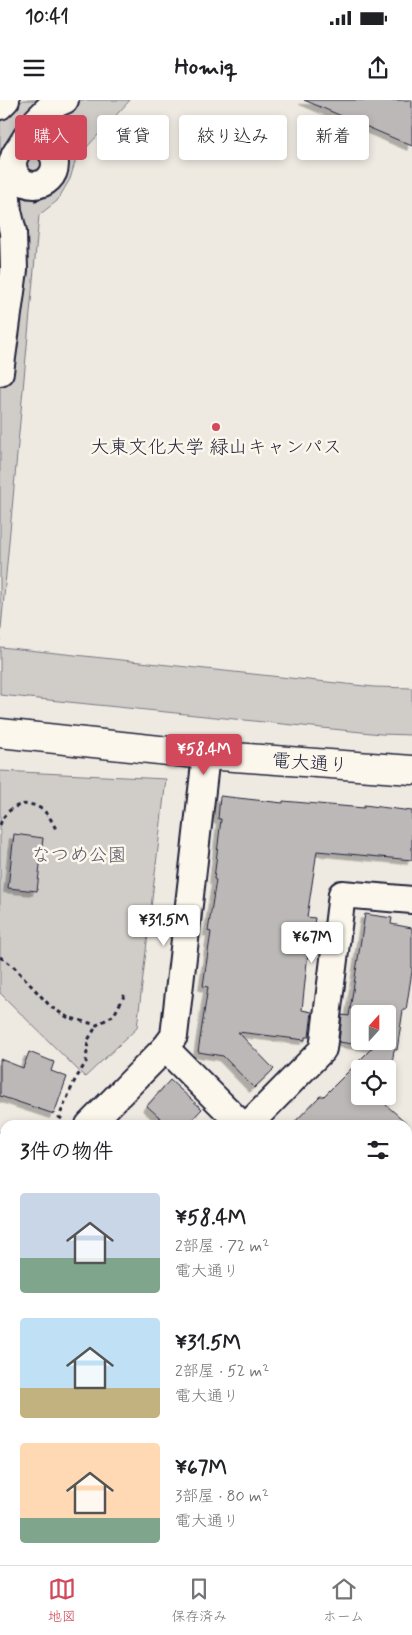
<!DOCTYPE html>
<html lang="ja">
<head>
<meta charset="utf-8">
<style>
	body { margin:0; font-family:Mynerve,"Klee One",sans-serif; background:#f2f2f2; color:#202124; height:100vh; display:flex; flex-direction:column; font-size:19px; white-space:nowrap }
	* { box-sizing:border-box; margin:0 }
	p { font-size:16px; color:#757577 }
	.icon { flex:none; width:28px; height:28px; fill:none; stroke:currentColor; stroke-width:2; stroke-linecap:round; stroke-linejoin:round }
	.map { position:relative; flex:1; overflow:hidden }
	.details { position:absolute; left:0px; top:1020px; width:412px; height:445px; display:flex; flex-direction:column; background:#fff; border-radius:15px 15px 0 0; box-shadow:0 2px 8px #0003 }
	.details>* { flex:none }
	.guide { position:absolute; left:15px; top:15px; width:382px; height:45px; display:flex; gap:10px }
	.needle { width:32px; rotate:21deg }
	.controls { position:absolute; left:351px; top:905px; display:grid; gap:10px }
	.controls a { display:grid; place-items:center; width:45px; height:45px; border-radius:5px; background:#fff; box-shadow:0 2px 8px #0003; font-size:25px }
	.price { position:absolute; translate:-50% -42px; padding:0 11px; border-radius:5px; background:#fff; color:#222; font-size:16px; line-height:32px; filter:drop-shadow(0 1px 2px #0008) }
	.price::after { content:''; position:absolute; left:50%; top:30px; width:15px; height:11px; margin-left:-8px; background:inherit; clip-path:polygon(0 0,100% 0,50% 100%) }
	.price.active { background:#d1495b; color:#fff }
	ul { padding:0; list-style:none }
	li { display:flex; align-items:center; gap:15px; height:125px; padding:0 20px }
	li span { display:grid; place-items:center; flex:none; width:140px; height:100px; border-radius:5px; color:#555 }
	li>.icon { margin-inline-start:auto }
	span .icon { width:60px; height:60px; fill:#fffc; stroke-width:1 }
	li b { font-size:21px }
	h2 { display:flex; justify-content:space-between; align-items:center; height:60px; padding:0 20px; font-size:21px }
	.chip { padding:0 18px; border-radius:5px; background:#fff; box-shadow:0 2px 8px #0003; font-size:18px; line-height:45px }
	.chip.active { background:#d1495b; color:#fff }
	.status { display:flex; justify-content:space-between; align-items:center; height:35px; padding:0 25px; background:#fff; direction:ltr }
	.status svg { height:14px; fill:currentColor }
	header { display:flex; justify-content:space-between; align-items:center; height:65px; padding:0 20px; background:#fff; font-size:22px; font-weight:800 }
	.menu { display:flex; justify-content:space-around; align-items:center; height:70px; border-top:1px solid #e0e0e0; background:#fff; font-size:14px; color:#757577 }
	.menu a { display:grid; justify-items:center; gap:2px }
	.menu .active { color:#d1495b }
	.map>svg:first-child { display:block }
	.green { fill:#d0cdc9; stroke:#797882 }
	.building { fill:#bcb8b8; stroke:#22223b; fill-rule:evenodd; filter:url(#shadow) }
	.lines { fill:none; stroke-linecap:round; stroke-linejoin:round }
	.street-casing { stroke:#22223b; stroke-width:30 }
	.secondary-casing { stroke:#22223b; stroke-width:31 }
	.highway-casing { stroke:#22223b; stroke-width:31 }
	.path { stroke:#22223b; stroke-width:3; stroke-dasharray:4 4; stroke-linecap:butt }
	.street { stroke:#fbf7ec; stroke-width:26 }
	.secondary { stroke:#fbf7ec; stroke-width:28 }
	.highway { stroke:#fbf7ec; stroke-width:28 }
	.poi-dot { fill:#d1495b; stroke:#fbf7ec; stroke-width:2 }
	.labels { text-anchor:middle; stroke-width:5; stroke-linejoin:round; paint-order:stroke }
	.poi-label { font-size:19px; fill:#22223b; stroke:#fbf7ec }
	.street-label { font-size:19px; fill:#22223b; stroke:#fbf7ec }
	.park-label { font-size:19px; fill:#565566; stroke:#fbf7ec }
</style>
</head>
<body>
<div class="status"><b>10:41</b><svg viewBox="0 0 49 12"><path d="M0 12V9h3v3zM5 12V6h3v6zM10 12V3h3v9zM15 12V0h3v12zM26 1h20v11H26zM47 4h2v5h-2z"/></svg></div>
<header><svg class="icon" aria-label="menu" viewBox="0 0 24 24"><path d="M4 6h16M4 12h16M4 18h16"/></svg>Homiq<svg class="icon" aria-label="share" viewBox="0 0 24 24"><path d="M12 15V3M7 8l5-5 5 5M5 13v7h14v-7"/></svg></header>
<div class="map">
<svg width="412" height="1465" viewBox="0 0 412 1465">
	<defs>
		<filter id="shadow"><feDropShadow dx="-4.5" dy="4.5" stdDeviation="0" flood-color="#0004"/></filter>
	</defs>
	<rect width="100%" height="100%" fill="#eeeae2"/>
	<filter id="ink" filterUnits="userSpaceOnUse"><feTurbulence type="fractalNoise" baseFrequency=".02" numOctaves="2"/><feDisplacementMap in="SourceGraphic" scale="10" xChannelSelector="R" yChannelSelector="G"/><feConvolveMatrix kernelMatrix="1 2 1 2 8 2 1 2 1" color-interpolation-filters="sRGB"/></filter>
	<g filter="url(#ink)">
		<!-- green -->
		<g class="green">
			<polygon points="23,0 130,0 76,59 70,79 57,101 39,115 0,540 0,22"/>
			<polygon points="0,547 374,587 412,588 412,635 381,634 0,595"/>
			<polygon points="0,671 166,679 137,928 85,977 0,893"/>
			<polygon points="412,1129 412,1268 408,1273 408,1135"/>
			<polygon points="5,1319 5,1433 0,1437 0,1322"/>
			<polygon points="49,1460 219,1460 215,1465 40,1465"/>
		</g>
		<!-- building -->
		<g class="building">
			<polygon points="304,0 412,0 412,46"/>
			<polygon points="220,696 283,703 283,701 364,708 364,705 412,711 412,760 317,751 307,817 315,818 311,843 309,843 302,910 312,912 309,937 305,937 305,940 238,932 274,969 254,988 223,956 198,952 208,887 203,886 211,832 208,831 216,780 214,779 221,719 218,719"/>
			<polygon points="14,734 43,738 37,791 8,788"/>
			<path d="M365,814L392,818L391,824L412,828V871L406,910H403L397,950H394L388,994V969H360V996H387L386,1005L409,1025H292L320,996H324L373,947L339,942L342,915L349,916ZM360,914H388V941H360Z"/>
			<polygon points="29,952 54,962 51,971 67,977 54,1014 0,996 0,959 23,968"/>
			<polygon points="170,980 202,1009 187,1025 168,1025 147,1006"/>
		</g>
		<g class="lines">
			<defs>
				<g id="street">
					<polyline points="0,6 6,0"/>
					<circle cx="34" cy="64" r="21"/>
					<polyline points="0,272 14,170 13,132 8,111 6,86 8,75 15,55 37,20 51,6 65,0"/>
					<polyline points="165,948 242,1025"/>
					<polyline points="89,1025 165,948 174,936 206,655"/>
					<polyline points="248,1025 323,949 342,794 412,800"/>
					<polyline points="0,1046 5,1048"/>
					<polyline points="0,1124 5,1119"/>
					<polyline points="0,1298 5,1297"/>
				</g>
				<polyline id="secondary" points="0,633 206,655 412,670"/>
				<g id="highway">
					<polyline points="408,1330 412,1325"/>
					<polyline points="408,1433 412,1428"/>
					<polyline points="323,1460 332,1465"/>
					<polyline points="0,1463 5,1457"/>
					<polyline points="278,1465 283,1460"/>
					<polyline points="377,1465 381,1460"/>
				</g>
			</defs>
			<!-- street casing -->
			<use href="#street" class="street-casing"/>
			<!-- secondary casing -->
			<use href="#secondary" class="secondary-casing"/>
			<!-- highway casing -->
			<use href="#highway" class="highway-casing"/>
			<!-- path -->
			<g class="path">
				<polyline points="35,102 45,88 74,28"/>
				<path d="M0,725C6,705 30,697 45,712C50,716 53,724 56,729"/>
				<polyline points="0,857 13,866 51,907 67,917 97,925 114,915 125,894"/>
				<polyline points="62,1019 59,1017 74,982 86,962 88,940 97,925"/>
			</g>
			<!-- street -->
			<use href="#street" class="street"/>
			<!-- secondary -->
			<use href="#secondary" class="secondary"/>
			<!-- highway -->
			<use href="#highway" class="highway"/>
		</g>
	</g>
	<!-- markers -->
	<circle class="poi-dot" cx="216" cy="327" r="5"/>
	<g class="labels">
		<!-- poi labels -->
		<g class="poi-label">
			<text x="216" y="353">大東文化大学 緑山キャンパス</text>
		</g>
		<!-- street labels -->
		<g class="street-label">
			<text transform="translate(310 662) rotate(4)" y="7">電大通り</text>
		</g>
		<!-- park labels -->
		<g class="park-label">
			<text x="79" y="761">なつめ公園</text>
		</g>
	</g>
</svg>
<div class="controls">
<a><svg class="needle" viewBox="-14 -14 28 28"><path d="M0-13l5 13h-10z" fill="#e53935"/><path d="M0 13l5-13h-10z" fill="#757577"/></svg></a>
<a><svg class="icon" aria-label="locate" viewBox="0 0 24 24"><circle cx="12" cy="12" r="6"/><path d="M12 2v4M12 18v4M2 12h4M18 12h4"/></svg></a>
</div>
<b class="price active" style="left:204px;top:676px">¥58.4M</b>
<b class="price" style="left:164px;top:847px">¥31.5M</b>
<b class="price" style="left:312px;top:864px">¥67M</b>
<div class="guide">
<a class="chip active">購入</a>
<a class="chip">賃貸</a>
<a class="chip">絞り込み</a>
<a class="chip">新着</a>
</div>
<section class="details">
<h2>3件の物件<svg class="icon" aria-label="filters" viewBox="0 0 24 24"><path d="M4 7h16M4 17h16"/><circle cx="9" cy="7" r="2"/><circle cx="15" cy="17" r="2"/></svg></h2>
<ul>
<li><span style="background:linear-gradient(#c9d6e8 65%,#7fa58c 0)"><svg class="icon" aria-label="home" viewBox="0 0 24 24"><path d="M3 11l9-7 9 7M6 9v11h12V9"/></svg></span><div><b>¥58.4M</b><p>2部屋 · 72 m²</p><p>電大通り</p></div></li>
<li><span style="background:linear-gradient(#bfe0f5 70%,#c2b280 0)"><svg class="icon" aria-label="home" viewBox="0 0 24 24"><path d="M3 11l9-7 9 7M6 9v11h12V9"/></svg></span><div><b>¥31.5M</b><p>2部屋 · 52 m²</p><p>電大通り</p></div></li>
<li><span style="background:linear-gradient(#ffd9b3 75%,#7fa58c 0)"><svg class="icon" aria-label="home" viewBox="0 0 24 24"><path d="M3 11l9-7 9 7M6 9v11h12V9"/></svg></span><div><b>¥67M</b><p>3部屋 · 80 m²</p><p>電大通り</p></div></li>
</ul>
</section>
</div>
<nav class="menu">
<a class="active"><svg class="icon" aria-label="map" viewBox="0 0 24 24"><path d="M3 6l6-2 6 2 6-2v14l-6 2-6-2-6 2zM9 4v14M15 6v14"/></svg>地図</a>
<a><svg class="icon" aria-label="saved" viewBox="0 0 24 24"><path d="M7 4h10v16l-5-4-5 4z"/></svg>保存済み</a>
<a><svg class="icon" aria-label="home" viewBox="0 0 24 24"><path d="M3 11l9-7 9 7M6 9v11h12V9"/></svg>ホーム</a>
</nav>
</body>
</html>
